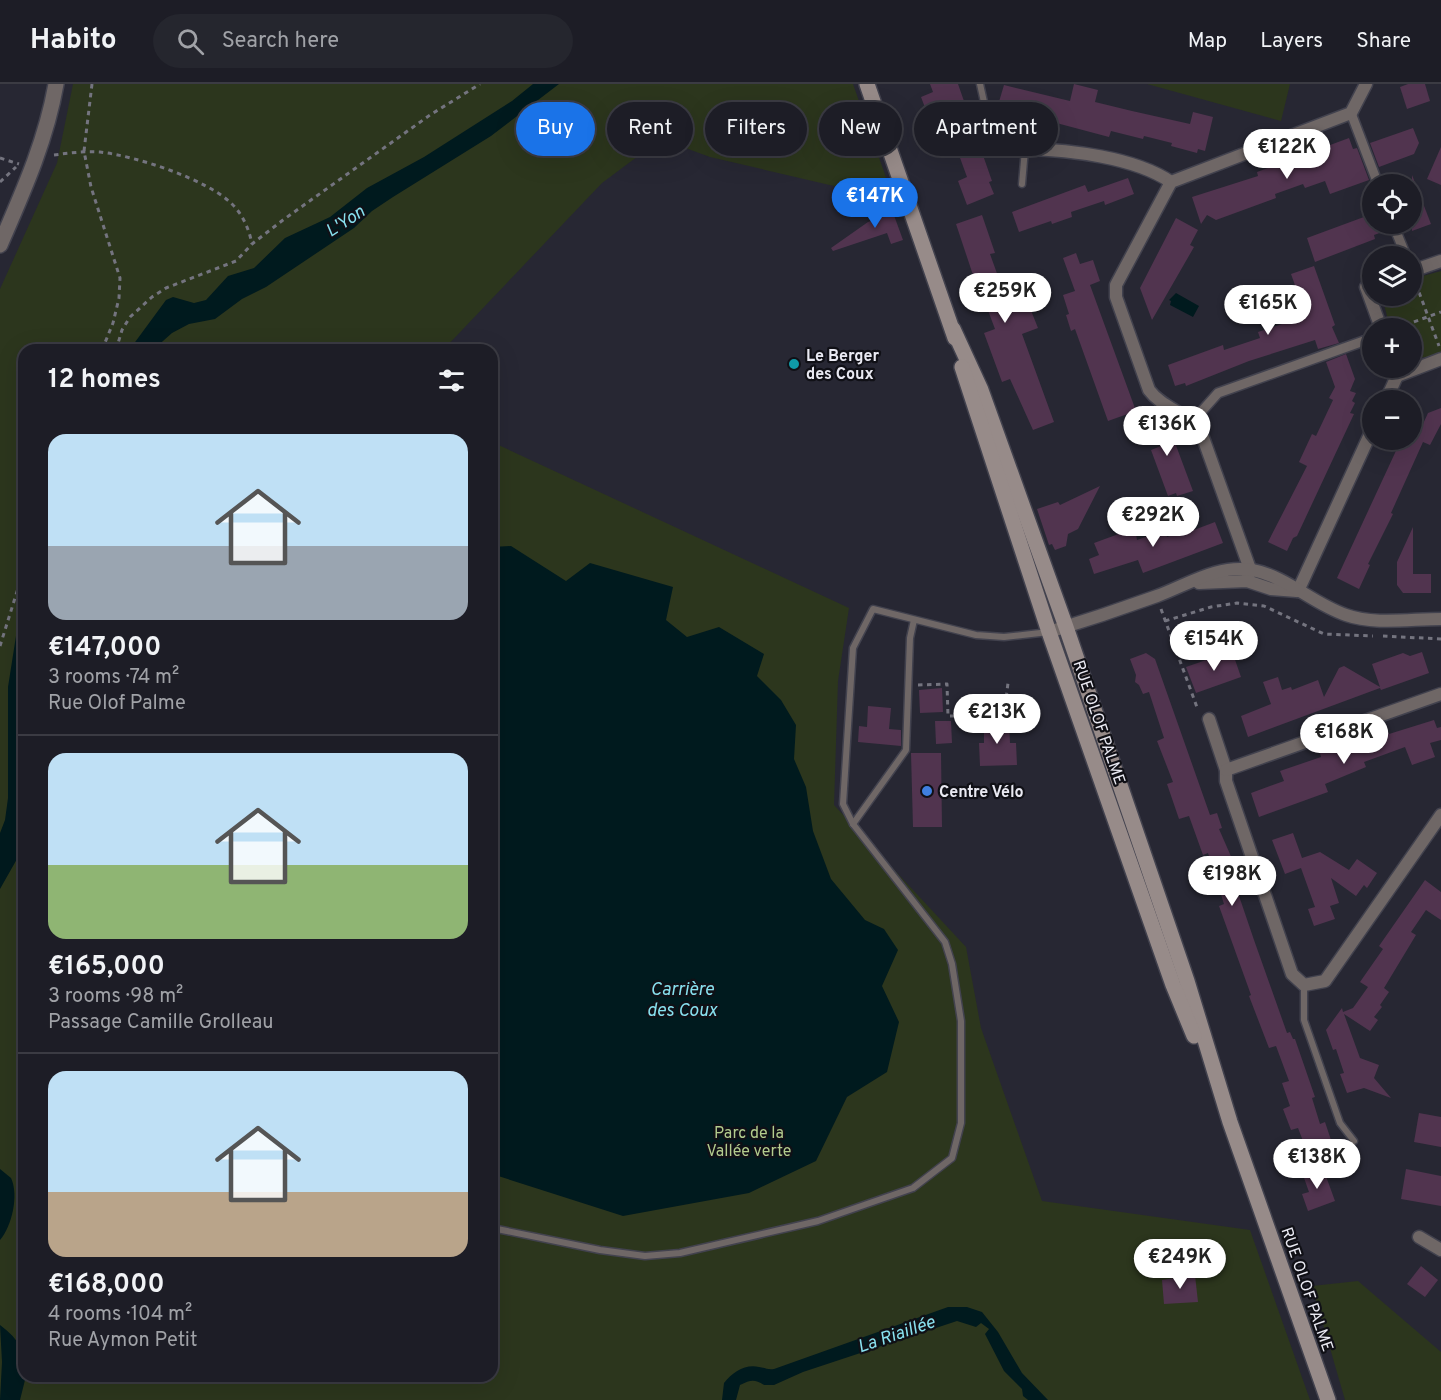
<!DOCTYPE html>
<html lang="en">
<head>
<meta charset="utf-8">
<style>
	body { margin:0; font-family:Overpass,sans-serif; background:#25262e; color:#f1f3f6; height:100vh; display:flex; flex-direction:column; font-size:22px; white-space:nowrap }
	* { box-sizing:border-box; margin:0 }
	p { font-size:20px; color:#a0a2a7 }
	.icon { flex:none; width:33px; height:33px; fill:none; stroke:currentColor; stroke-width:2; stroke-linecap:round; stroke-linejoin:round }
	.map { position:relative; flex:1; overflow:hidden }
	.side { position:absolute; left:18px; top:260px; width:480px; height:1038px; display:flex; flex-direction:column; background:#1d1d26; border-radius:18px; box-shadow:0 6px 24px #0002,0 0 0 2px #3b3b43 }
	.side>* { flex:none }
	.banner { position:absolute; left:516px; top:18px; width:570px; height:54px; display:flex; gap:12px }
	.buttons { position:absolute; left:1362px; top:90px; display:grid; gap:12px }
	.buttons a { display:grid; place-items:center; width:60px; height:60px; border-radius:50%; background:#1d1d26; box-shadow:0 6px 24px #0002,0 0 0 2px #3b3b43; font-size:30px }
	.price { position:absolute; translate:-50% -51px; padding:0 14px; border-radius:21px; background:#fff; color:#222; font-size:20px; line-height:39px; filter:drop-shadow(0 2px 3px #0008) }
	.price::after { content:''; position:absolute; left:50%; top:36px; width:18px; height:14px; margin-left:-9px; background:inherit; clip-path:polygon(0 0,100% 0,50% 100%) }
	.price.current { background:#1a73e8; color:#fff }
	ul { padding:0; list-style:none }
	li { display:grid; align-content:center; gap:12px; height:318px; padding:0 30px }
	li+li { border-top:2px solid #3b3b43 }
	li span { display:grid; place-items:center; height:186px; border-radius:18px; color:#555 }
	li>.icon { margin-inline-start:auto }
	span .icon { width:108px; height:108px; fill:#fffc; stroke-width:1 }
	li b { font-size:26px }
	h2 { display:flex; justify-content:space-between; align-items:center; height:72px; padding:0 30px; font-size:26px }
	.pill { padding:0 21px; border-radius:27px; background:#1d1d26; box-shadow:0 6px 24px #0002,0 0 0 2px #3b3b43; font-size:21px; line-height:54px }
	.pill.current { background:#1a73e8; color:#fff }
	header { display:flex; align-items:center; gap:36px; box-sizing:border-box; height:84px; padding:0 30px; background:#1d1d26; border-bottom:2px solid #3b3b43 }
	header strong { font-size:28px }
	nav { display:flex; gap:33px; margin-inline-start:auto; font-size:21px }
	.search { width:420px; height:54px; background:#25262e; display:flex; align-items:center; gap:15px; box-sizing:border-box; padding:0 21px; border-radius:33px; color:#a0a2a7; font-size:22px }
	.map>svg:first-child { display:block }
	.green { fill:#2c361d }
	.water { fill:#001a1e }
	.building { fill:#51344f }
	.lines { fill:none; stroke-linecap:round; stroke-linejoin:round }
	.service-casing { stroke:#42424e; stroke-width:9 }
	.pedestrian-casing { stroke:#42424e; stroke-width:12 }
	.minor-casing { stroke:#42424e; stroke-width:15 }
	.tertiary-casing { stroke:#42424e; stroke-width:18 }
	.secondary-casing { stroke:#42424e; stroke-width:18 }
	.path { stroke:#74747f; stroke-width:3; stroke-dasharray:4.5 4.5; stroke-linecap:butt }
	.service { stroke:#6f6766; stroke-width:6 }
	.pedestrian { stroke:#6f6766; stroke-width:9 }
	.minor { stroke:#6f6766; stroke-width:12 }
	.tertiary { stroke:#6f6766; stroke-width:15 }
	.secondary { stroke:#978b89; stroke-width:15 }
	.culture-dot { fill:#0f9aa8; stroke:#101016; stroke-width:2 }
	.shop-dot { fill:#3f7fe0; stroke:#101016; stroke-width:2 }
	.labels { text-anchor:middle; stroke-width:4.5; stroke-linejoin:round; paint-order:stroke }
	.poi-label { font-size:16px; font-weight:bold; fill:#e9e9f2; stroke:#101016; text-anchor:start }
	.street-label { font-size:16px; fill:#e9e9f2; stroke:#101016 }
	.park-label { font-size:16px; fill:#b3cc8e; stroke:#101016 }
	.water-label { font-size:18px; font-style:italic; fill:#88e1ef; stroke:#101016 }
</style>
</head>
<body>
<header>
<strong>Habito</strong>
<div class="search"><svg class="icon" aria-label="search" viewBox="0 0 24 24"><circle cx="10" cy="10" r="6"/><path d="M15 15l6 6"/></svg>Search here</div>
<nav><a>Map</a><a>Layers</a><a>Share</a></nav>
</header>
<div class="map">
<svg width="1441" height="1316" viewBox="0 0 1441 1316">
	<rect width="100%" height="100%" fill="#272733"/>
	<!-- green -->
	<g class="green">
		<polygon points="73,0 853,0 894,116 710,73 661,55 602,99 444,265 24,266 24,1292 492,1292 492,358 849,524 838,597 834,721 966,863 981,944 1042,1117 1250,1146 1310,1316 0,1316 0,205 57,79"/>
		<polygon points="1147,0 1290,0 1281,37"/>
		<polygon points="1441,187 1441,271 1412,275 1412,244 1390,244 1382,212 1412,212 1412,195"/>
		<polygon points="1358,1197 1441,1268 1441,1316 1345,1316 1312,1202"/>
	</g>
	<!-- water -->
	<g class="water">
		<polygon points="533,0 559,0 491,52 393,113 372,127 354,144 266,203 242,215 215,235 189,240 172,249 154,265 130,265 166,216 173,213 194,219 206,216 228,192 254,184 285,154 330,133 367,104 424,73 512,17"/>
		<polygon points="1176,209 1199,222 1193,233 1170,221 1171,217 1169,216"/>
		<polygon points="511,462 566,497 590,479 673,503 666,536 687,553 719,543 764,570 757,592 781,616 796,641 794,675 806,703 813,747 831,795 865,836 884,845 898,866 882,902 899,938 887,988 847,1013 816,1077 749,1109 623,1132 492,1090 492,463"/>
		<polygon points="24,522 24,755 17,775 0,805 0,749 5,736 8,714 8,603 16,552"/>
		<path d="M0,1085L11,1094C19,1111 12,1142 0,1156Z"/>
		<path d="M948,1223H967L982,1228L998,1248L1022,1289L1048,1316H1028L1023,1312L1022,1305L1004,1287L985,1250L989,1245L981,1239L976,1243L957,1237L803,1288L774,1301H764C754,1295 751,1296 740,1301L736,1316H722L724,1299C733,1288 745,1280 759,1283C766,1284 768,1286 774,1285Z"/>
		<path d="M0,1241C21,1257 24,1266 24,1292H26L20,1316H0L2,1278Z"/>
	</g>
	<!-- building -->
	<g class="building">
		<polygon points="930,0 958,0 992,97 989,98 994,110 967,121 958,97 967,93 944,30 929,34 921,13 933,8"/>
		<polygon points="1074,0 1098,6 1095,18 1132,27 1190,40 1193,28 1213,33 1205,67 1198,65 1197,69 1171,62 1172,59 1144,52 1143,55 1111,47 1109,53 1008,26 1009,24 998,21 1004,1 1070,17"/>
		<polygon points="1408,0 1425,0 1430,17 1407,25 1400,3"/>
		<polygon points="1413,44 1419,59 1414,70 1379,83 1370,59"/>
		<polygon points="1349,54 1353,65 1357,64 1369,96 1330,110 1325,97 1305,104 1303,100 1275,110 1276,114 1216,136 1207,131 1201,140 1192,113 1258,92 1257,88"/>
		<polygon points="1441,63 1441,101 1427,95"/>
		<polygon points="1412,91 1431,140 1412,147"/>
		<polygon points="1128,94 1134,110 1105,121 1104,117 1071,128 1072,133 1052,140 1051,137 1019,148 1012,128 1085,101 1088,108"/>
		<polygon points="888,115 903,156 891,160 887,149 833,167 831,164 868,138 882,133 877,119"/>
		<polygon points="1372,130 1372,140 1386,140 1388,146 1374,151 1375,155 1315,178 1307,154"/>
		<polygon points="982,131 995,169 990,170 1008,220 1026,214 1038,244 1022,250 1054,338 1033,346 1010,295 1002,298 984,249 995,245 981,208 979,209 956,140"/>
		<polygon points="1176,134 1198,146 1190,161 1194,163 1152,236 1140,204"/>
		<polygon points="1076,169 1080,180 1093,176 1100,197 1090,201 1136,327 1108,337 1075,245 1071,247 1066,231 1069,230 1063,211 1075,207 1063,174"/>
		<polygon points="1314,182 1335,241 1332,243 1339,259 1318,265 1315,256 1249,277 1186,302 1185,299 1175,302 1168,281 1223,261 1224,266 1260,254 1258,248 1306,232 1291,190"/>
		<polygon points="1346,270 1355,295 1350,307 1356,309 1352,317 1355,319 1350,329 1354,330 1297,452 1293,454 1287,467 1268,458 1307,382 1299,378 1312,350 1316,352 1333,316 1329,314 1335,303 1326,278"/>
		<polygon points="1441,324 1441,340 1430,361 1423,358 1391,429 1393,430 1368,480 1370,481 1359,505 1337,494 1401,356 1412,356 1418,338 1423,340 1428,329"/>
		<polygon points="1151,331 1168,340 1193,407 1177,412 1176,409 1168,412 1151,366 1161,362 1140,350"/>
		<polygon points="1100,402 1078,445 1068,450 1066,462 1055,466 1052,460 1049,461 1037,425 1058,418 1060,421"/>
		<polygon points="1215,438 1223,459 1143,489 1138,476 1094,490 1089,475 1099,471 1094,459 1135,444 1137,456 1165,446 1167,453 1177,449 1178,452"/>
		<polygon points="1413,443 1413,490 1431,490 1431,509 1403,509 1397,501 1397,478"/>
		<polygon points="1232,567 1241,593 1196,609 1186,583"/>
		<polygon points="1422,568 1429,589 1381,606 1380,604 1248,653 1241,632 1271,620 1263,598 1278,593 1282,606 1291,603 1292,606 1318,596 1324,613 1339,584 1344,582 1380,603 1372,580 1403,569 1410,572"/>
		<polygon points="1146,569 1155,575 1210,731 1217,729 1222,744 1219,745 1240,793 1238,794 1241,804 1237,806 1254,856 1287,949 1290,948 1293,955 1295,955 1315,1013 1312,1014 1320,1040 1325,1038 1333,1062 1308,1070 1298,1044 1291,1046 1283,1025 1290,1022 1282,999 1289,997 1276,962 1269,964 1249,912 1251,911 1219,822 1224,820 1208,769 1203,771 1189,732 1179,735 1167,700 1173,698 1157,657 1164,654 1149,608 1143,610 1139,601 1135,598 1136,591 1130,575"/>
		<polygon points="942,604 943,628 920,629 919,606"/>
		<polygon points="868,622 891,624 889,645 901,646 901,662 858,658 859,642 867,643"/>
		<polygon points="1009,636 1010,659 1016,659 1017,681 980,682 979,659 984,659 984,637"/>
		<polygon points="1434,636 1437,644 1441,643 1441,656 1430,659 1435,673 1412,681 1405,663 1364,678 1366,683 1325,700 1328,708 1259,733 1251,709 1284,697 1280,687 1321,673 1320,669 1371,653 1370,650 1387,645 1389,650"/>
		<polygon points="935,637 951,637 952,659 936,660"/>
		<polygon points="911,669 941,669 942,743 913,743"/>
		<polygon points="1293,749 1302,774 1320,768 1349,786 1357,775 1377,789 1367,804 1364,801 1356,812 1331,794 1339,819 1330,822 1335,835 1314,842 1308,825 1315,823 1301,784 1285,790 1272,756"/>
		<polygon points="1425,796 1441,808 1441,836 1426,826 1411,848 1416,851 1384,904 1389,908 1380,921 1382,923 1374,933 1378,936 1370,947 1344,930 1360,974 1379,981 1374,994 1391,1014 1364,1004 1347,1009 1340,990 1344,989 1336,965 1333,966 1326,946 1342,924 1343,928 1353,924 1368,903 1360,898 1383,865 1379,862"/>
		<polygon points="1419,1029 1441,1033 1441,1063 1414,1058"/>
		<polygon points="1323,1084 1335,1117 1308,1127 1302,1110 1309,1108 1303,1091"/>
		<polygon points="1406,1085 1441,1092 1441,1122 1401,1115"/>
		<polygon points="1421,1182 1438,1196 1425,1213 1407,1200"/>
		<polygon points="1195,1191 1198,1218 1164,1220 1162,1196"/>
	</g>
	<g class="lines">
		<defs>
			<g id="service">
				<polyline points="980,0 984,18 998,52 1025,65 1022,100"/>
				<polyline points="853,740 906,666 910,554 914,536"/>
				<polyline points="1304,901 1304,936 1340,1039 1354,1057"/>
				<polyline points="492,1144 600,1166 645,1172 680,1169 818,1137 913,1104 952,1074 961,1039 961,937 952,880 945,858 853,740 843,720 853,564 873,525 976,551 1004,553 1049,548"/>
			</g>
			<g id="pedestrian">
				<polyline points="1351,29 1378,100"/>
				<polyline points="1393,140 1406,172"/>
				<polyline points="1193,337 1218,309 1372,254"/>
			</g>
			<g id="minor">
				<path d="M1025,65C1070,66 1134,73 1171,98"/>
				<polyline points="1412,187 1441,177"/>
				<polyline points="1372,201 1366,203 1381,244"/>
				<polyline points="1397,292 1441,275"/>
				<polyline points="1386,316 1397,292"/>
				<path d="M1247,497L1250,485L1201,348C1187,328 1163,325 1149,306L1116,213V201L1171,98L1351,29L1366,0"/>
				<polyline points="1199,499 1247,497 1271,505 1297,507"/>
				<polyline points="1298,507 1372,346"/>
				<path d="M1049,548C1085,537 1121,525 1157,512C1187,501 1218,480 1252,486C1286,492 1313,520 1346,531C1374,541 1411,535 1441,535"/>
				<polyline points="1209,635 1226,686 1226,697 1292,890 1304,901 1325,897 1441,731"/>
				<polyline points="1226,686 1441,610"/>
				<polyline points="1419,1153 1441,1166"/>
			</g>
			<path id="tertiary" d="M0,161C23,108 46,57 56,0"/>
			<g id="secondary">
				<polyline points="867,0 955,254"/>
				<polyline points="953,245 981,306 1066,543 1187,897 1230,1038 1328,1316"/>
				<polyline points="962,283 1049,548 1173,901 1194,952"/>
			</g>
		</defs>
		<!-- service casing -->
		<use href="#service" class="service-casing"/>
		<!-- pedestrian casing -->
		<use href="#pedestrian" class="pedestrian-casing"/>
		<!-- minor casing -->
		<use href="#minor" class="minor-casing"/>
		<!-- tertiary casing -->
		<use href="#tertiary" class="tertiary-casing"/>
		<!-- secondary casing -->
		<use href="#secondary" class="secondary-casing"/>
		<!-- path -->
		<g class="path">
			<polyline points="92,0 84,67 91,103 120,194 119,214 113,239 102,266"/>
			<path d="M54,71C69,69 84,67 100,68C135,72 207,95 232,120C243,131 249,145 252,160"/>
			<polyline points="0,74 19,80"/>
			<polyline points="0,98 16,83"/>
			<polyline points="1416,200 1439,262"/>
			<polyline points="1397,244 1441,228"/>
			<polyline points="116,266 122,246 130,233 152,213 166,204 236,177 252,160 283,136 430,31 480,0"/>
			<polyline points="20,496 24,483"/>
			<polyline points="1161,525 1198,626"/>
			<polyline points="1165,537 1211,523 1237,519 1264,522 1324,550 1373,552"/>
			<polyline points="1383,552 1441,555"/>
			<polyline points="0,562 20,498 24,493"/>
			<polyline points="918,601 947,600 948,632 1004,631 1008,599"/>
		</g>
		<!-- service -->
		<use href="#service" class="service"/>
		<!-- pedestrian -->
		<use href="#pedestrian" class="pedestrian"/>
		<!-- minor -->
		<use href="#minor" class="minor"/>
		<!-- tertiary -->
		<use href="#tertiary" class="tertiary"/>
		<!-- secondary -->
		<use href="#secondary" class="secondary"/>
	</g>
	<!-- markers -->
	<circle class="culture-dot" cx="794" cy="280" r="6"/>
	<circle class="shop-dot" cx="927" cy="707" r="6"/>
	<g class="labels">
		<!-- poi labels -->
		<g class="poi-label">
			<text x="806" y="277">Le Berger<tspan x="806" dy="18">des Coux</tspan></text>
			<text x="939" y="713">Centre Vélo</text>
		</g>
		<!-- street labels -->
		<g class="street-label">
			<text transform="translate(1100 638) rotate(71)" y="6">RUE OLOF PALME</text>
			<text transform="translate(1308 1205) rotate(71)" y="6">RUE OLOF PALME</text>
		</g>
		<!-- park labels -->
		<g class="park-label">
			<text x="749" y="1054">Parc de la<tspan x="749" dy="18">Vallée verte</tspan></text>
		</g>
		<!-- water labels -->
		<g class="water-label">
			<text transform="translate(345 137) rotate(-33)" y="6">L'Yon</text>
			<text x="682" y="911">Carrière<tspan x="682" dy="21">des Coux</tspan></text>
			<text transform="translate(896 1250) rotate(-19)" y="6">La Riaillée</text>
		</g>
	</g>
</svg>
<div class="buttons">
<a><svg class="icon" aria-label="locate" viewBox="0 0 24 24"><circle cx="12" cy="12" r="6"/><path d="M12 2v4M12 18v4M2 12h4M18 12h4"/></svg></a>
<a><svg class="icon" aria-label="layers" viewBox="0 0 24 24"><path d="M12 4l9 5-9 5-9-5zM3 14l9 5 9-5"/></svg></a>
<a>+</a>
<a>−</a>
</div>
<b class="price" style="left:1287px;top:96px">€122K</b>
<b class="price current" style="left:875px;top:145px">€147K</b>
<b class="price" style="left:1005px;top:240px">€259K</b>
<b class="price" style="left:1268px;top:252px">€165K</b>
<b class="price" style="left:1167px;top:373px">€136K</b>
<b class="price" style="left:1153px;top:464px">€292K</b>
<b class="price" style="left:1214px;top:588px">€154K</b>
<b class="price" style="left:997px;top:661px">€213K</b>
<b class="price" style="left:1344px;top:681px">€168K</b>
<b class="price" style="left:1232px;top:823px">€198K</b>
<b class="price" style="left:1317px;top:1106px">€138K</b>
<b class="price" style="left:1180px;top:1206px">€249K</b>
<div class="banner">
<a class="pill current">Buy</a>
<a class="pill">Rent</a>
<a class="pill">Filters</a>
<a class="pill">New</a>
<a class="pill">Apartment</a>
</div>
<section class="side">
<h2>12 homes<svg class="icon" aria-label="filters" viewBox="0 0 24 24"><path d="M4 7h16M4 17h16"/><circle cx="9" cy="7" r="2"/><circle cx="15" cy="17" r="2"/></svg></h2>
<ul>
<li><span style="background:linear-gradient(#bfe0f5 60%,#9aa5b1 0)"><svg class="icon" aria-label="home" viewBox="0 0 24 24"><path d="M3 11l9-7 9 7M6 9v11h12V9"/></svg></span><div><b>€147,000</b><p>3 rooms · 74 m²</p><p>Rue Olof Palme</p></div></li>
<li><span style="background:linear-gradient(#bfe0f5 60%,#8fb573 0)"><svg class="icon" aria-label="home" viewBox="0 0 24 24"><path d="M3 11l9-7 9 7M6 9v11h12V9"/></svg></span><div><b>€165,000</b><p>3 rooms · 98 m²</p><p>Passage Camille Grolleau</p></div></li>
<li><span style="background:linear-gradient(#bfe0f5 65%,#b9a48a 0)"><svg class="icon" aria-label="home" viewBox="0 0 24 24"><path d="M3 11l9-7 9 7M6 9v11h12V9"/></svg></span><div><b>€168,000</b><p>4 rooms · 104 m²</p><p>Rue Aymon Petit</p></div></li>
</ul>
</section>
</div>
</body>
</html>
